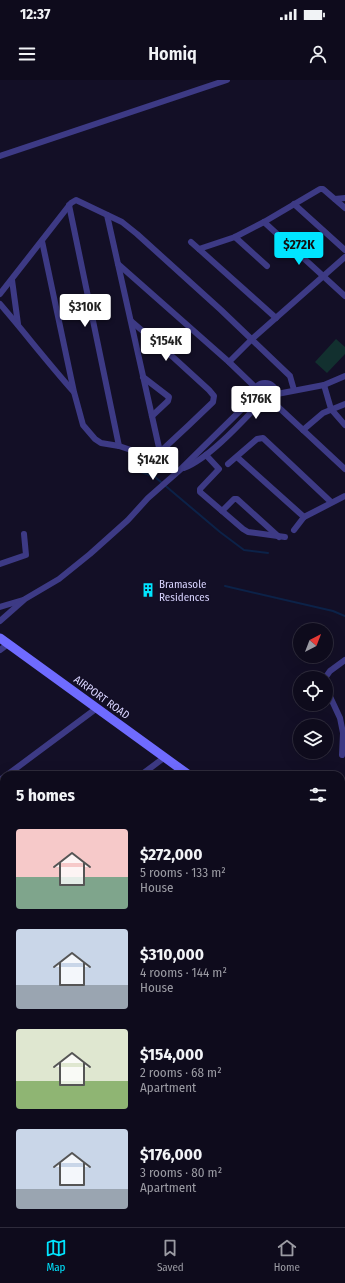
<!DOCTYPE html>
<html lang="en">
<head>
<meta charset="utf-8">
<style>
	body { margin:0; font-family:"Fira Sans Condensed",sans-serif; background:#171425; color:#f1f3f6; height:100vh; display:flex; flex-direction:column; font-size:15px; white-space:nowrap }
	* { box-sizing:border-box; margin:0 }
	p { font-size:13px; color:#9b9ba3 }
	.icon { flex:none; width:22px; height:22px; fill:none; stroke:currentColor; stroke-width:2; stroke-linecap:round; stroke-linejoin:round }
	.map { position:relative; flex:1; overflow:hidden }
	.details { position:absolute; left:0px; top:691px; width:345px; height:456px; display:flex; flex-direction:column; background:#0e0b1c; border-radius:12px 12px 0 0; box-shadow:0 4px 16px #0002,0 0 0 1px #2e2b3b }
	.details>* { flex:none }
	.needle { width:26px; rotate:42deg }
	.fabs { position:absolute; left:293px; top:543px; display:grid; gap:8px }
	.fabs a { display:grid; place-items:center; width:40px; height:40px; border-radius:50%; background:#0e0b1c; box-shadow:0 4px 16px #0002,0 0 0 1px #2e2b3b; font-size:20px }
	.price { position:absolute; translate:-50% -34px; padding:0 9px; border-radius:4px; background:#fff; color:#222; font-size:13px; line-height:26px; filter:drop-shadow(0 1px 2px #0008) }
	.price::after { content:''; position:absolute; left:50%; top:24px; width:12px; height:9px; margin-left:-6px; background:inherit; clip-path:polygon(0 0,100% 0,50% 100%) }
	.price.selected { background:#00e5ff; color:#111 }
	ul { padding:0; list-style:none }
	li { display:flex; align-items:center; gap:12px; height:100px; padding:0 16px }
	li span { display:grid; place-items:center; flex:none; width:112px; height:80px; border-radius:4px; color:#555 }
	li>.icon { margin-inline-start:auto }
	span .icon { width:48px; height:48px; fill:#fffc; stroke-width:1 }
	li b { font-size:17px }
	h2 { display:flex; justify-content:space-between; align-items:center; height:48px; padding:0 16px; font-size:17px }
	.status { display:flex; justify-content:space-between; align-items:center; height:28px; padding:0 20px; background:#0e0b1c; direction:ltr }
	.status svg { height:11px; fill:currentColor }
	header { display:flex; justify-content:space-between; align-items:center; height:52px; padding:0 16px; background:#0e0b1c; font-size:18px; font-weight:600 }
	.tabs { display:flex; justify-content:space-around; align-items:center; height:56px; border-top:1px solid #2e2b3b; background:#0e0b1c; font-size:11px; color:#9b9ba3 }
	.tabs a { display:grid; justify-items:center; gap:2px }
	.tabs .selected { color:#00e5ff }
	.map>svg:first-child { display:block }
	.green { fill:#12302f }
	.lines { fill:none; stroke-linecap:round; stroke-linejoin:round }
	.stream { stroke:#0c2248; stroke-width:2 }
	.street { stroke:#3d3a85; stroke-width:6 }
	.secondary { stroke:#6f6bff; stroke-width:9 }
	.labels { text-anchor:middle; stroke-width:3; stroke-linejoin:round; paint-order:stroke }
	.poi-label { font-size:11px; fill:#d9d4ff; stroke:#130f26; text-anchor:start }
	.street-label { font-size:11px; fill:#d9d4ff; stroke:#130f26 }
</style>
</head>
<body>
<div class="status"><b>12:37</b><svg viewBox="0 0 49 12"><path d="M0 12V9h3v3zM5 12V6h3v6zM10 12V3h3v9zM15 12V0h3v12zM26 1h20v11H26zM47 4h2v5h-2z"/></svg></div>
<header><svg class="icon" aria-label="menu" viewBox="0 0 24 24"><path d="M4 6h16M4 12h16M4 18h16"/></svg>Homiq<svg class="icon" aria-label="person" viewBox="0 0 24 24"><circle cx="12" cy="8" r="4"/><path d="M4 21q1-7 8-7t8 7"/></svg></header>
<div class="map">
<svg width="345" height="1147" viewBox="0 0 345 1147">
	<rect width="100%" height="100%" fill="#130f26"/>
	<!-- green -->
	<polygon class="green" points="336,259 345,267 345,274 327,293 315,282"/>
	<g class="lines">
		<!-- stream -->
		<g class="stream">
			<polyline points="130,388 155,397 220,452 244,470 268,473"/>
			<polyline points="225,506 333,531 345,536"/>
		</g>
		<!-- street -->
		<g class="street">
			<polyline points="0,76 227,0"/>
			<polyline points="335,119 345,118"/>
			<polyline points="294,124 345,170"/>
			<polyline points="69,125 119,366"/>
			<polyline points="107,135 160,372"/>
			<polyline points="264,142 345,216"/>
			<polyline points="235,157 267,186"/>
			<polyline points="42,161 74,312 83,345 95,359 101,363 119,366 146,375 153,375 160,372 189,345 213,322 214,316 209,310 174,278 131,241"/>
			<polyline points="191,162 276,238"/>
			<polyline points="199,169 235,157 264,142 320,109 323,109 345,128"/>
			<polyline points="118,184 229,282 255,307"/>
			<polyline points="12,200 18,244"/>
			<polyline points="0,214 71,123 76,120 122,142 137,154 221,230 290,296 294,310"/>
			<path d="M0,224C25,253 48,283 73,311"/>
			<polyline points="229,282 252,259 345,177"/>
			<polyline points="143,297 169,317 168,321 152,336"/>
			<circle cx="265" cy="315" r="12"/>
			<polyline points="324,305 331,329 345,345"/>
			<polyline points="277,314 324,305 345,296"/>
			<polyline points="274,323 345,389"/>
			<polyline points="303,350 323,333 345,324"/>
			<polyline points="206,375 219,389 200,409 200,412 243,449 248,452 285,457"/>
			<polyline points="237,377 304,437"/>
			<polyline points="228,384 257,359 263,358 331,422"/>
			<path d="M184,388C208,379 240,344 258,325"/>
			<polyline points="222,431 234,419 237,419 279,457"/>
			<polyline points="294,450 304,437 345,416"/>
			<polyline points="0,484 26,475 24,454"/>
			<polyline points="0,527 23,520"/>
			<polyline points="0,541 25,519 59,499 90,474 128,440 148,418 181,389 253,318"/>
			<polyline points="0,570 8,564"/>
			<polyline points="325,598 330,591 345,580"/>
			<polyline points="326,608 340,638 343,653 342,675"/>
			<polyline points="7,695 97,628"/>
			<polyline points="141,695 165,677"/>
			<polyline points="0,700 4,697"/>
			<polyline points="341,941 345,939"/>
			<polyline points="237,1147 244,1143"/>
		</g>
		<!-- secondary -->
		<g class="secondary">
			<polyline points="0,558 189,695"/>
			<polyline points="341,745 345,743"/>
			<polyline points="341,912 345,918"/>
		</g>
	</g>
	<!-- icons -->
	<defs>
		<symbol id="building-bare" viewBox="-9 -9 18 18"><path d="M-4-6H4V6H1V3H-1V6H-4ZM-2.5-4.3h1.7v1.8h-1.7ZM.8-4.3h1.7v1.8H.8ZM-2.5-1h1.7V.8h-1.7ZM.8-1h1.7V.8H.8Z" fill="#00e5ff" stroke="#130f26" stroke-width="2.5" paint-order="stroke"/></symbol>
	</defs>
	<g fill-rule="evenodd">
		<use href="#building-bare" x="138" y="500" width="20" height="20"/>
	</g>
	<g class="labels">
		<!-- poi labels -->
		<g class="poi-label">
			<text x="159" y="508">Bramasole<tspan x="159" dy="13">Residences</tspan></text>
		</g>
		<!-- street labels -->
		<g class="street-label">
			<text transform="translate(102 617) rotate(36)" y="4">AIRPORT ROAD</text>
		</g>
	</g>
</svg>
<div class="fabs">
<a><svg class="needle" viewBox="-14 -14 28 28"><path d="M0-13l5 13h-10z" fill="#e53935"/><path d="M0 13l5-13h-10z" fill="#9b9ba3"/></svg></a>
<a><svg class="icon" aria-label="locate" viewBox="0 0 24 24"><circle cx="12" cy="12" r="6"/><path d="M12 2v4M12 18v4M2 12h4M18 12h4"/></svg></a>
<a><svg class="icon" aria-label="layers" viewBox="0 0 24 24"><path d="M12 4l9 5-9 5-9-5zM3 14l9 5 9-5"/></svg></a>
</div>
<b class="price selected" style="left:299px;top:186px">$272K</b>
<b class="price" style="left:85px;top:248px">$310K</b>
<b class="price" style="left:166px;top:282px">$154K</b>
<b class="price" style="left:256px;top:340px">$176K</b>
<b class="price" style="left:153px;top:401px">$142K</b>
<section class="details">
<h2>5 homes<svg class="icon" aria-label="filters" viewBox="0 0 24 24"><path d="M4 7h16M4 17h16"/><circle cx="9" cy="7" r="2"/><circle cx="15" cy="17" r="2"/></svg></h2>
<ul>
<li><span style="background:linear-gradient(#f6c9c9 60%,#7fa58c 0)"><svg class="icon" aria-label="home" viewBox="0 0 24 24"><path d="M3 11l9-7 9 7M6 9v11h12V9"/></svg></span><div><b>$272,000</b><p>5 rooms · 133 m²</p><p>House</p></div></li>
<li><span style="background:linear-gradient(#c9d6e8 70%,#9aa5b1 0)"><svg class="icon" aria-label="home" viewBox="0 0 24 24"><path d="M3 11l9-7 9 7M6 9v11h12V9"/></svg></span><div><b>$310,000</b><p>4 rooms · 144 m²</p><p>House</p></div></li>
<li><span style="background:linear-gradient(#dfe7d0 65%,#8fb573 0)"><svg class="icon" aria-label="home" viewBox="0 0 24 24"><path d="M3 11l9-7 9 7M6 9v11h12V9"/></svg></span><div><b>$154,000</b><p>2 rooms · 68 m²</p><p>Apartment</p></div></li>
<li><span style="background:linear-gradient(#c9d6e8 75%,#9aa5b1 0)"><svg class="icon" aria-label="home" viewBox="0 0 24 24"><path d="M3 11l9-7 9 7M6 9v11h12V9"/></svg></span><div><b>$176,000</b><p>3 rooms · 80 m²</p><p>Apartment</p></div></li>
</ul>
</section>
</div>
<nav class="tabs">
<a class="selected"><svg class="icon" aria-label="map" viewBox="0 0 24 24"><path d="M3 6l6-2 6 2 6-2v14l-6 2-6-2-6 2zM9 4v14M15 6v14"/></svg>Map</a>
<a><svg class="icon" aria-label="saved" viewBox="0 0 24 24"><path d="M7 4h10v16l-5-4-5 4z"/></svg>Saved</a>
<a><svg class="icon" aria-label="home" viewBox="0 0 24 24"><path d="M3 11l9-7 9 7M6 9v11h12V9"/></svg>Home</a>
</nav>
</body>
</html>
